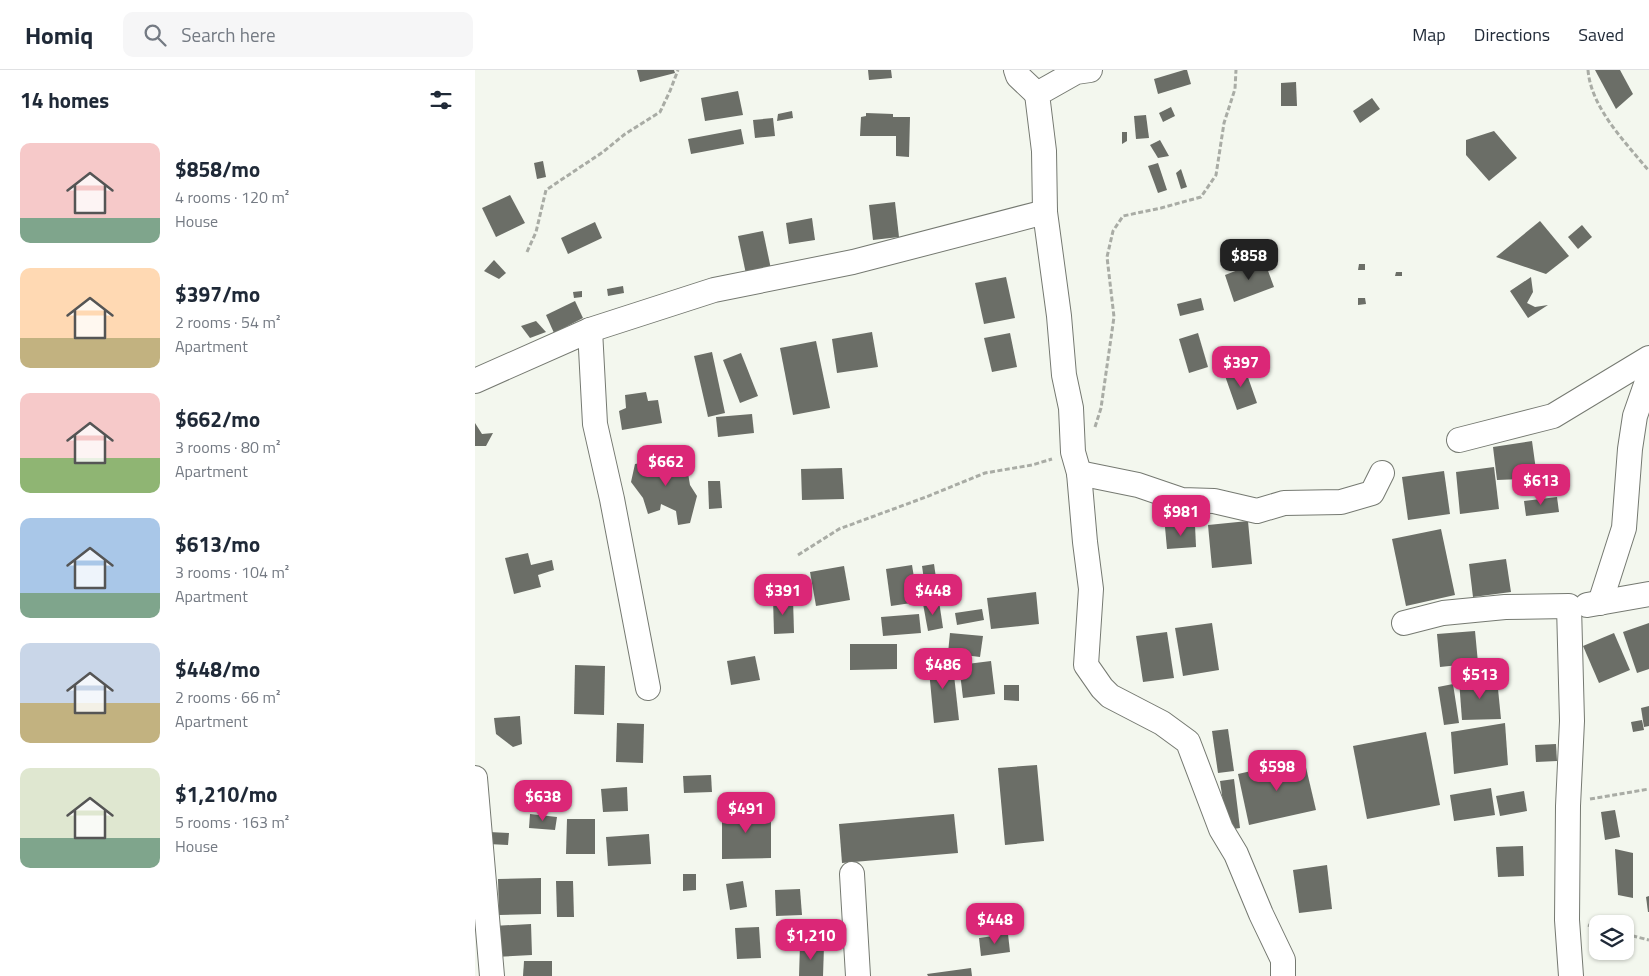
<!DOCTYPE html>
<html lang="en">
<head>
<meta charset="utf-8">
<style>
	body { margin:0; font-family:"Titillium Web",sans-serif; background:#f6f6f7; color:#1f2937; height:100vh; display:flex; flex-direction:column; font-size:19px; white-space:nowrap }
	* { box-sizing:border-box; margin:0 }
	p { font-size:16px; color:#747a83 }
	.icon { flex:none; width:28px; height:28px; fill:none; stroke:currentColor; stroke-width:2; stroke-linecap:round; stroke-linejoin:round }
	.map { position:relative; flex:1; overflow:hidden }
	.drawer { display:flex; flex-direction:column; background:#fff; width:475px }
	.drawer>* { flex:none }
	.controls { position:absolute; left:1114px; top:845px; display:grid; gap:10px }
	.controls a { display:grid; place-items:center; width:45px; height:45px; border-radius:10px; background:#fff; box-shadow:0 1px 4px #0004; font-size:25px }
	.price { position:absolute; translate:-50% -42px; padding:0 11px; border-radius:10px; background:#db2777; color:#fff; font-size:16px; line-height:32px; filter:drop-shadow(0 1px 2px #0008) }
	.price::after { content:''; position:absolute; left:50%; top:30px; width:15px; height:11px; margin-left:-8px; background:inherit; clip-path:polygon(0 0,100% 0,50% 100%) }
	.price.selected { background:#222; color:#fff }
	ul { padding:0; list-style:none }
	li { display:flex; align-items:center; gap:15px; height:125px; padding:0 20px }
	li span { display:grid; place-items:center; flex:none; width:140px; height:100px; border-radius:10px; color:#555 }
	li>.icon { margin-inline-start:auto }
	span .icon { width:60px; height:60px; fill:#fffc; stroke-width:1 }
	li b { font-size:21px }
	h2 { display:flex; justify-content:space-between; align-items:center; height:60px; padding:0 20px; font-size:21px }
	header { display:flex; align-items:center; gap:30px; box-sizing:border-box; height:70px; padding:0 25px; background:#fff; border-bottom:1px solid #e0e1e3 }
	header strong { font-size:24px }
	nav { display:flex; gap:28px; margin-inline-start:auto; font-size:18px }
	.search { width:350px; height:45px; background:#f6f6f7; display:flex; align-items:center; gap:12px; box-sizing:border-box; padding:0 18px; border-radius:10px; color:#747a83; font-size:19px }
	main { display:flex; flex:1; min-height:0 }
	.map>svg:first-child { display:block }
	.building { fill:#6b6e67 }
	.lines { fill:none; stroke-linecap:round; stroke-linejoin:round }
	.minor-casing { stroke:#757971; stroke-width:26 }
	.path { stroke:#a9aca5; stroke-width:3; stroke-dasharray:5 2.5; stroke-linecap:butt }
	.minor { stroke:#fff; stroke-width:24 }
</style>
</head>
<body>
<header>
<strong>Homiq</strong>
<div class="search"><svg class="icon" aria-label="search" viewBox="0 0 24 24"><circle cx="10" cy="10" r="6"/><path d="M15 15l6 6"/></svg>Search here</div>
<nav><a>Map</a><a>Directions</a><a>Saved</a></nav>
</header>
<main>
<section class="drawer">
<h2>14 homes<svg class="icon" aria-label="filters" viewBox="0 0 24 24"><path d="M4 7h16M4 17h16"/><circle cx="9" cy="7" r="2"/><circle cx="15" cy="17" r="2"/></svg></h2>
<ul>
<li><span style="background:linear-gradient(#f6c9c9 75%,#7fa58c 0)"><svg class="icon" aria-label="home" viewBox="0 0 24 24"><path d="M3 11l9-7 9 7M6 9v11h12V9"/></svg></span><div><b>$858/mo</b><p>4 rooms · 120 m²</p><p>House</p></div></li>
<li><span style="background:linear-gradient(#ffd9b3 70%,#c2b280 0)"><svg class="icon" aria-label="home" viewBox="0 0 24 24"><path d="M3 11l9-7 9 7M6 9v11h12V9"/></svg></span><div><b>$397/mo</b><p>2 rooms · 54 m²</p><p>Apartment</p></div></li>
<li><span style="background:linear-gradient(#f6c9c9 65%,#8fb573 0)"><svg class="icon" aria-label="home" viewBox="0 0 24 24"><path d="M3 11l9-7 9 7M6 9v11h12V9"/></svg></span><div><b>$662/mo</b><p>3 rooms · 80 m²</p><p>Apartment</p></div></li>
<li><span style="background:linear-gradient(#a9c7e8 75%,#7fa58c 0)"><svg class="icon" aria-label="home" viewBox="0 0 24 24"><path d="M3 11l9-7 9 7M6 9v11h12V9"/></svg></span><div><b>$613/mo</b><p>3 rooms · 104 m²</p><p>Apartment</p></div></li>
<li><span style="background:linear-gradient(#c9d6e8 60%,#c2b280 0)"><svg class="icon" aria-label="home" viewBox="0 0 24 24"><path d="M3 11l9-7 9 7M6 9v11h12V9"/></svg></span><div><b>$448/mo</b><p>2 rooms · 66 m²</p><p>Apartment</p></div></li>
<li><span style="background:linear-gradient(#dfe7d0 70%,#7fa58c 0)"><svg class="icon" aria-label="home" viewBox="0 0 24 24"><path d="M3 11l9-7 9 7M6 9v11h12V9"/></svg></span><div><b>$1,210/mo</b><p>5 rooms · 163 m²</p><p>House</p></div></li>
</ul>
</section>
<div class="map">
<svg width="1174" height="906" viewBox="0 0 1174 906">
	<rect width="100%" height="100%" fill="#f3f7ee"/>
	<!-- building -->
	<g class="building">
		<polygon points="162,0 199,0 200,3 165,12"/>
		<polygon points="393,0 416,0 417,8 394,10"/>
		<polygon points="709,0 712,0 716,14 683,24 679,9"/>
		<polygon points="1120,0 1145,0 1158,24 1141,39"/>
		<polygon points="821,12 822,36 806,36 806,13"/>
		<polygon points="263,21 268,45 230,51 226,28"/>
		<polygon points="897,28 905,39 885,53 878,41"/>
		<polygon points="696,37 700,46 688,52 684,43"/>
		<polygon points="317,41 318,48 302,51 303,44"/>
		<polygon points="391,43 418,44 418,47 435,47 434,87 421,86 421,66 385,66 386,47 391,46"/>
		<polygon points="671,45 674,68 661,69 659,46"/>
		<polygon points="298,48 300,66 280,68 278,50"/>
		<polygon points="266,59 269,74 216,84 213,69"/>
		<polygon points="1019,61 1042,88 1014,111 991,85 991,70"/>
		<polygon points="647,62 652,62 652,71 647,74"/>
		<polygon points="685,70 694,86 683,88 675,75"/>
		<polygon points="68,91 71,107 62,109 59,93"/>
		<polygon points="683,93 692,120 683,123 673,96"/>
		<polygon points="706,99 712,117 706,119 701,103"/>
		<polygon points="35,125 50,153 21,167 7,138"/>
		<polygon points="420,132 424,167 398,170 394,135"/>
		<polygon points="337,148 340,170 314,174 311,153"/>
		<polygon points="1065,151 1094,186 1071,204 1021,187"/>
		<polygon points="120,152 127,168 93,184 86,168"/>
		<polygon points="1107,155 1117,167 1103,179 1093,167"/>
		<polygon points="288,161 296,199 271,204 263,166"/>
		<polygon points="19,190 31,203 24,209 9,201"/>
		<polygon points="789,190 799,217 759,232 750,205"/>
		<polygon points="884,194 890,194 890,200 883,200"/>
		<polygon points="921,202 927,202 927,206 920,206"/>
		<polygon points="531,207 540,248 509,254 500,213"/>
		<polygon points="1056,207 1058,222 1052,233 1060,237 1073,235 1053,248 1035,221"/>
		<polygon points="148,216 149,223 133,226 132,219"/>
		<polygon points="107,221 107,227 99,228 98,222"/>
		<polygon points="726,228 729,240 705,246 702,234"/>
		<polygon points="883,228 890,228 891,234 883,235"/>
		<polygon points="100,231 108,248 79,263 71,245"/>
		<polygon points="61,251 71,262 55,268 46,256"/>
		<polygon points="397,262 403,297 362,303 357,269"/>
		<polygon points="535,263 542,297 517,302 509,268"/>
		<polygon points="723,263 733,297 714,303 704,269"/>
		<polygon points="341,271 355,338 318,345 305,278"/>
		<polygon points="237,282 250,343 233,347 219,286"/>
		<polygon points="266,283 283,326 265,333 248,290"/>
		<polygon points="769,296 782,333 762,340 749,303"/>
		<polygon points="171,322 173,331 183,330 187,353 147,360 144,341 151,338 150,325"/>
		<polygon points="277,344 279,363 243,367 241,347"/>
		<polygon points="0,353 7,364 18,363 11,376 0,376"/>
		<polygon points="1057,371 1061,400 1046,402 1047,409 1022,410 1018,377"/>
		<polygon points="210,385 215,415 222,426 215,453 203,455 201,441 186,434 185,440 173,444 168,428 156,412 160,394"/>
		<polygon points="1019,397 1024,439 985,444 981,402"/>
		<polygon points="367,398 369,429 327,430 326,399"/>
		<polygon points="969,401 975,444 933,450 927,407"/>
		<polygon points="233,411 245,411 247,438 234,439"/>
		<polygon points="1082,427 1084,442 1051,446 1049,431"/>
		<polygon points="773,451 777,494 737,498 733,455"/>
		<polygon points="720,455 721,477 692,479 690,457"/>
		<polygon points="966,459 980,525 931,536 917,469"/>
		<polygon points="53,483 56,495 77,490 79,500 63,505 66,517 39,524 30,488"/>
		<polygon points="1031,489 1036,522 998,527 994,494"/>
		<polygon points="459,494 462,515 450,517 447,496"/>
		<polygon points="437,495 443,532 416,536 411,499"/>
		<polygon points="369,496 375,530 341,536 335,502"/>
		<polygon points="561,522 564,554 516,559 512,528"/>
		<polygon points="298,528 318,528 319,563 299,564"/>
		<polygon points="464,531 468,558 453,561 448,534"/>
		<polygon points="507,539 509,550 482,555 480,543"/>
		<polygon points="444,544 446,563 408,566 406,547"/>
		<polygon points="737,553 744,600 708,606 700,558"/>
		<polygon points="1174,553 1174,599 1162,603 1148,562"/>
		<polygon points="1000,561 1003,593 965,597 962,564"/>
		<polygon points="692,562 699,608 668,612 661,566"/>
		<polygon points="475,563 508,566 505,587 473,583"/>
		<polygon points="1139,563 1155,600 1124,613 1108,576"/>
		<polygon points="375,574 422,574 422,599 375,600"/>
		<polygon points="280,586 285,610 256,615 252,591"/>
		<polygon points="477,587 484,650 459,653 453,590"/>
		<polygon points="516,591 520,624 488,628 484,595"/>
		<polygon points="100,595 130,596 129,645 99,644"/>
		<polygon points="1022,609 1026,649 987,650 984,610"/>
		<polygon points="978,614 984,653 969,655 963,617"/>
		<polygon points="529,615 544,615 544,631 529,630"/>
		<polygon points="1174,636 1174,656 1169,657 1166,638"/>
		<polygon points="45,646 47,674 38,677 21,664 19,648"/>
		<polygon points="1167,650 1169,660 1158,662 1156,652"/>
		<polygon points="142,653 169,654 168,693 141,692"/>
		<polygon points="1030,653 1033,695 979,704 976,662"/>
		<polygon points="753,659 759,701 743,703 737,661"/>
		<polygon points="951,662 965,735 892,749 878,676"/>
		<polygon points="1081,674 1082,691 1061,692 1060,675"/>
		<polygon points="829,689 841,740 774,755 763,704"/>
		<polygon points="562,695 569,771 530,775 523,698"/>
		<polygon points="236,705 237,722 209,723 208,706"/>
		<polygon points="759,709 765,758 752,760 745,711"/>
		<polygon points="152,717 153,741 128,742 126,719"/>
		<polygon points="1016,718 1020,745 979,751 975,725"/>
		<polygon points="1049,721 1052,741 1025,746 1021,726"/>
		<polygon points="247,740 296,740 296,788 247,789"/>
		<polygon points="1140,740 1145,767 1130,770 1126,742"/>
		<polygon points="55,744 82,747 80,760 54,758"/>
		<polygon points="479,744 483,783 367,793 364,754"/>
		<polygon points="92,749 120,749 120,784 91,784"/>
		<polygon points="14,762 34,763 33,775 13,774"/>
		<polygon points="174,764 176,794 133,796 131,767"/>
		<polygon points="1048,776 1049,806 1023,807 1021,777"/>
		<polygon points="1140,779 1158,783 1158,828 1143,825"/>
		<polygon points="852,795 857,839 824,843 818,800"/>
		<polygon points="208,804 221,804 221,820 208,821"/>
		<polygon points="66,808 66,844 24,845 23,809"/>
		<polygon points="81,811 98,811 99,847 82,847"/>
		<polygon points="268,811 272,837 255,840 251,814"/>
		<polygon points="325,819 327,845 301,846 300,820"/>
		<polygon points="1174,826 1174,842 1173,842 1171,827"/>
		<polygon points="56,854 57,885 19,887 18,856"/>
		<polygon points="284,857 286,888 262,889 260,858"/>
		<polygon points="533,864 535,882 506,886 504,868"/>
		<polygon points="325,875 349,876 348,906 324,906"/>
		<polygon points="49,891 77,891 77,906 48,906"/>
		<polygon points="496,898 497,906 453,906 452,904"/>
	</g>
	<g class="lines">
		<defs>
			<g id="minor">
				<polyline points="541,0 543,6 562,24"/>
				<polyline points="570,142 584,246 589,305 596,338 598,382 604,403 610,472 616,519 611,595 627,618 635,626 687,653 713,672 746,759 761,784 786,844 808,890 808,906"/>
				<polyline points="115,260 120,354 137,429 173,618"/>
				<polyline points="0,311 115,260 239,220 378,192 570,142 569,81 562,24 601,2 615,0"/>
				<polyline points="984,370 1078,346 1174,288"/>
				<polyline points="604,403 663,415 707,430 739,431 782,441 809,433 866,432 897,423 907,403"/>
				<polyline points="1125,533 1149,458 1155,379 1160,346 1174,306"/>
				<polyline points="1112,535 1174,524"/>
				<polyline points="929,553 968,543 1030,537 1094,536 1097,651 1093,736 1092,850 1096,906"/>
				<polyline points="0,708 17,906"/>
				<polyline points="377,804 383,906"/>
			</g>
		</defs>
		<!-- minor casing -->
		<use href="#minor" class="minor-casing"/>
		<!-- path -->
		<g class="path">
			<path d="M1113,0C1116,38 1151,73 1174,101"/>
			<polyline points="52,182 61,162 71,120 128,82 150,64 185,42 195,21 203,0"/>
			<polyline points="620,357 626,338 639,247 632,187 638,161 648,146 686,138 726,127 741,105 749,53 760,19 761,0"/>
			<polyline points="323,485 364,459 451,427 510,403 557,395 577,389"/>
			<polyline points="1115,729 1174,719"/>
			<polyline points="1113,855 1122,858"/>
			<polyline points="1150,864 1174,870"/>
		</g>
		<!-- minor -->
		<use href="#minor" class="minor"/>
	</g>
</svg>
<div class="controls">
<a><svg class="icon" aria-label="layers" viewBox="0 0 24 24"><path d="M12 4l9 5-9 5-9-5zM3 14l9 5 9-5"/></svg></a>
</div>
<b class="price selected" style="left:774px;top:211px">$858</b>
<b class="price" style="left:766px;top:318px">$397</b>
<b class="price" style="left:191px;top:417px">$662</b>
<b class="price" style="left:1066px;top:436px">$613</b>
<b class="price" style="left:706px;top:467px">$981</b>
<b class="price" style="left:308px;top:546px">$391</b>
<b class="price" style="left:458px;top:546px">$448</b>
<b class="price" style="left:468px;top:620px">$486</b>
<b class="price" style="left:1005px;top:630px">$513</b>
<b class="price" style="left:802px;top:722px">$598</b>
<b class="price" style="left:68px;top:752px">$638</b>
<b class="price" style="left:271px;top:764px">$491</b>
<b class="price" style="left:520px;top:875px">$448</b>
<b class="price" style="left:336px;top:891px">$1,210</b>
</div>
</main>
</body>
</html>
